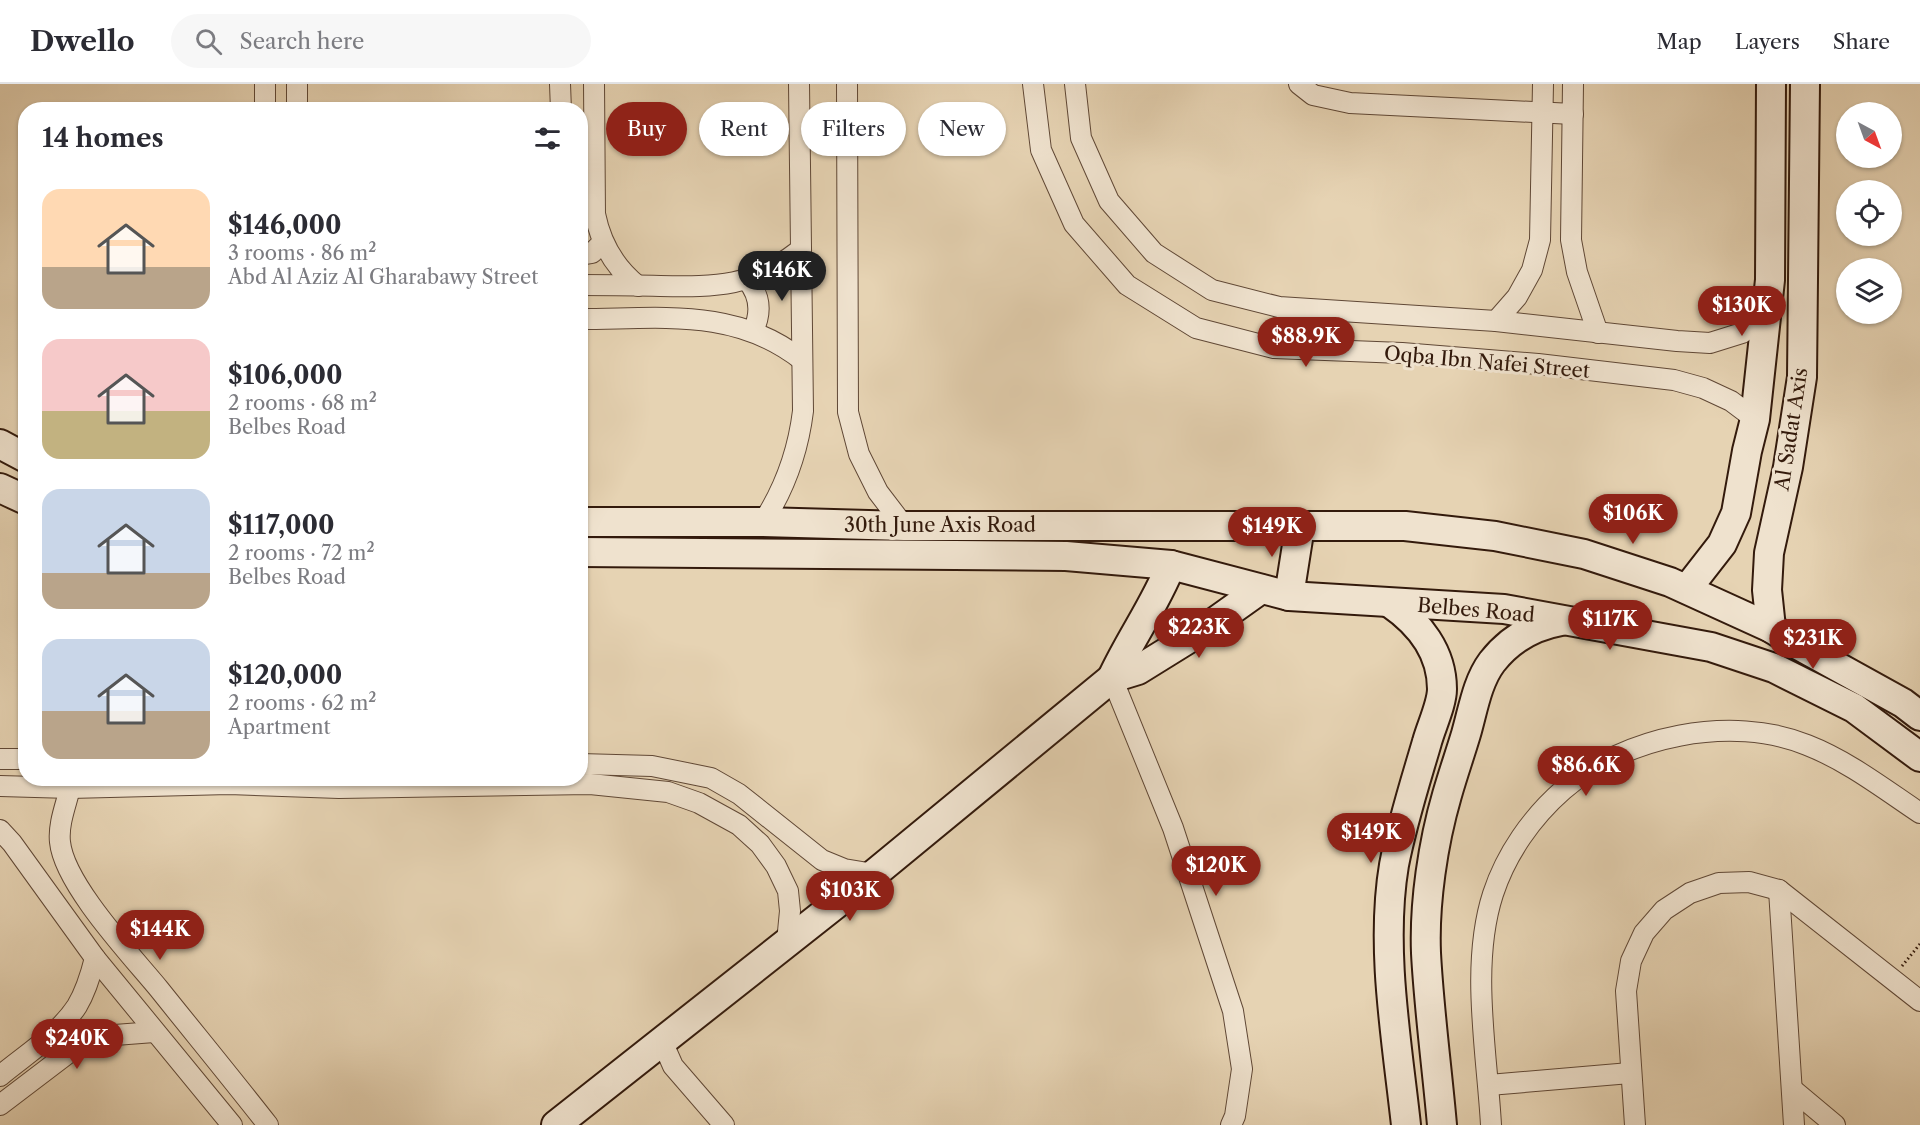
<!DOCTYPE html>
<html lang="en">
<head>
<meta charset="utf-8">
<style>
	body { margin:0; font-family:"Libre Caslon Text",serif; background:#f7f7f7; color:#2b2b33; height:100vh; display:flex; flex-direction:column; font-size:22px; white-space:nowrap }
	* { box-sizing:border-box; margin:0 }
	p { font-size:20px; color:#7c7c81 }
	.icon { flex:none; width:33px; height:33px; fill:none; stroke:currentColor; stroke-width:2; stroke-linecap:round; stroke-linejoin:round }
	.map { position:relative; flex:1; overflow:hidden }
	.details { position:absolute; left:18px; top:18px; width:570px; height:684px; display:flex; flex-direction:column; background:#fff; border-radius:24px; box-shadow:0 2px 4px #0004 }
	.details>* { flex:none }
	.banner { position:absolute; left:606px; top:18px; width:570px; height:54px; display:flex; gap:12px }
	.needle { width:39px; rotate:139deg }
	.controls { position:absolute; left:1836px; top:18px; display:grid; gap:12px }
	.controls a { display:grid; place-items:center; width:66px; height:66px; border-radius:50%; background:#fff; box-shadow:0 2px 4px #0004; font-size:30px }
	.price { position:absolute; translate:-50% -51px; padding:0 14px; border-radius:21px; background:#8f2418; color:#fff; font-size:20px; line-height:39px; filter:drop-shadow(0 2px 3px #0008) }
	.price::after { content:''; position:absolute; left:50%; top:36px; width:18px; height:14px; margin-left:-9px; background:inherit; clip-path:polygon(0 0,100% 0,50% 100%) }
	.price.on { background:#222; color:#fff }
	ul { padding:0; list-style:none }
	li { display:flex; align-items:center; gap:18px; height:150px; padding:0 24px }
	li span { display:grid; place-items:center; flex:none; width:168px; height:120px; border-radius:18px; color:#555 }
	li>.icon { margin-inline-start:auto }
	span .icon { width:72px; height:72px; fill:#fffc; stroke-width:1 }
	li b { font-size:26px }
	h2 { display:flex; justify-content:space-between; align-items:center; height:72px; padding:0 24px; font-size:26px }
	.chip { padding:0 21px; border-radius:27px; background:#fff; box-shadow:0 2px 4px #0004; font-size:21px; line-height:54px }
	.chip.on { background:#8f2418; color:#fff }
	header { display:flex; align-items:center; gap:36px; box-sizing:border-box; height:84px; padding:0 30px; background:#fff; border-bottom:2px solid #e1e1e2 }
	header strong { font-size:28px }
	nav { display:flex; gap:33px; margin-inline-start:auto; font-size:21px }
	.search { width:420px; height:54px; background:#f7f7f7; display:flex; align-items:center; gap:15px; box-sizing:border-box; padding:0 21px; border-radius:33px; color:#7c7c81; font-size:22px }
	.map>svg:first-child { display:block }
	.lines { fill:none; stroke-linecap:round; stroke-linejoin:round }
	.street-casing { stroke:#604836; stroke-width:22 }
	.secondary-casing { stroke:#331a0c; stroke-width:32 }
	.path { stroke:#331a0c; stroke-width:3; stroke-dasharray:1.5 3; stroke-linecap:butt }
	.street { stroke:#efe2ce; stroke-width:20 }
	.secondary { stroke:#efe2ce; stroke-width:28 }
	.labels { text-anchor:middle; stroke-width:6; stroke-linejoin:round; paint-order:stroke }
	.street-label { font-size:20px; fill:#331a0c; stroke:#efe2ce }
</style>
</head>
<body>
<header>
<strong>Dwello</strong>
<div class="search"><svg class="icon" aria-label="search" viewBox="0 0 24 24"><circle cx="10" cy="10" r="6"/><path d="M15 15l6 6"/></svg>Search here</div>
<nav><a>Map</a><a>Layers</a><a>Share</a></nav>
</header>
<div class="map">
<svg width="1920" height="1041" viewBox="0 0 1920 1041">
	<rect width="100%" height="100%" fill="#e6d3b3"/>
	<filter id="stains"><feTurbulence type="fractalNoise" baseFrequency=".00333" numOctaves="4"/><feColorMatrix values="0 0 0 0 .2 0 0 0 0 .09 0 0 0 0 .02 0 0 0 .5 -.17"/></filter>
	<radialGradient id="worn" r=".72"><stop offset=".6" stop-color="#630" stop-opacity="0"/><stop offset="1" stop-color="#630" stop-opacity=".3"/></radialGradient>
	<g class="lines">
		<defs>
			<g id="street">
				<polyline points="265,0 265,26"/>
				<polyline points="297,0 297,26"/>
				<polyline points="560,0 561,26"/>
				<path d="M594,0L595,130C601,160 614,183 638,202"/>
				<polyline points="847,0 848,328 859,370 878,408 904,442"/>
				<polyline points="1033,0 1041,66 1074,140 1127,201 1196,244 1274,264 1402,269 1538,280 1674,296 1703,304 1731,317 1755,335"/>
				<polyline points="1075,0 1081,54 1109,117 1154,169 1212,206 1279,223 1496,237 1677,257 1710,259 1742,249 1768,229"/>
				<polyline points="1299,0 1313,11 1350,19 1573,30"/>
				<polyline points="1573,0 1571,156 1577,188 1598,249"/>
				<polyline points="580,171 592,169 603,158"/>
				<path d="M747,196C760,211 762,228 753,247"/>
				<path d="M580,201C607,201 633,201 660,202C717,203 753,203 800,166"/>
				<path d="M580,235C660,235 735,223 802,276"/>
				<polyline points="1496,237 1517,213 1532,186 1540,156 1543,0"/>
				<path d="M763,438C785,404 798,368 803,327L799,0"/>
				<polyline points="1112,594 1173,744 1233,927 1242,985 1235,1032 1231,1041"/>
				<polyline points="0,675 26,675"/>
				<polyline points="580,680 652,682 711,694 739,710 822,776 844,785 874,790"/>
				<polyline points="0,702 70,704 229,700 339,704 590,700 668,708 699,719 739,741 760,760 776,782 788,807 790,827 787,858"/>
				<path d="M70,704C66,721 58,740 60,758C64,800 131,871 159,905C195,950 232,995 268,1041"/>
				<polyline points="0,746 12,759 95,874 232,1041"/>
				<polyline points="1779,806 1794,1041"/>
				<polyline points="662,957 673,982 724,1041"/>
				<path d="M0,992C25,971 59,950 77,922C86,907 91,890 95,874"/>
				<polyline points="1489,1001 1630,989"/>
				<polyline points="1792,1005 1835,1041"/>
				<polyline points="0,1021 71,967 115,951 154,948"/>
				<path d="M1491,1041C1487,968 1470,881 1493,810C1506,770 1532,733 1563,706C1624,652 1732,630 1807,661C1848,677 1884,705 1920,729"/>
				<polyline points="1635,1041 1626,907 1631,877 1644,849 1664,826 1690,809 1719,799 1749,798 1779,806 1920,917"/>
			</g>
			<g id="secondary">
				<polyline points="0,360 26,374"/>
				<polyline points="0,404 26,416"/>
				<polyline points="580,438 763,438 904,442 1405,442 1495,452 1584,470 1670,498 1771,544 1800,562 1903,619 1920,632"/>
				<polyline points="580,468 1066,472 1171,481 1289,512 1504,525 1711,563 1774,584 1854,624 1920,673"/>
				<polyline points="1687,505 1722,460 1736,429 1747,367 1755,335 1770,196 1771,0"/>
				<polyline points="1289,512 1300,442"/>
				<path d="M1390,519C1419,539 1442,568 1442,605C1442,620 1431,643 1427,658C1415,699 1402,739 1394,781C1380,864 1397,958 1406,1041"/>
				<polyline points="1771,544 1767,506 1769,469 1788,383 1802,293 1805,0"/>
				<path d="M1112,594C1130,555 1155,521 1171,481"/>
				<polyline points="556,1041 874,790 1112,594 1138,586 1209,542 1261,505"/>
				<path d="M1442,1041C1437,984 1429,926 1426,869C1424,819 1433,759 1447,711C1453,690 1460,670 1466,650C1473,626 1477,598 1492,578C1510,555 1533,542 1561,537"/>
			</g>
		</defs>
		<!-- street casing -->
		<use href="#street" class="street-casing"/>
		<!-- secondary casing -->
		<use href="#secondary" class="secondary-casing"/>
		<!-- path -->
		<polyline class="path" points="1902,882 1920,860"/>
		<!-- street -->
		<use href="#street" class="street"/>
		<!-- secondary -->
		<use href="#secondary" class="secondary"/>
	</g>
	<g class="labels">
		<!-- street labels -->
		<g class="street-label">
			<text transform="translate(1487 278) rotate(5)" y="7">Oqba Ibn Nafei Street</text>
			<text transform="translate(1791 345) rotate(-81)" y="7">Al Sadat Axis</text>
			<text x="940" y="448">30th June Axis Road</text>
			<text transform="translate(1476 526) rotate(5)" y="7">Belbes Road</text>
		</g>
	</g>
	<rect width="100%" height="100%" filter="url(#stains)"/>
	<rect width="100%" height="100%" fill="url(#worn)"/>
</svg>
<div class="controls">
<a><svg class="needle" viewBox="-14 -14 28 28"><path d="M0-13l5 13h-10z" fill="#e53935"/><path d="M0 13l5-13h-10z" fill="#7c7c81"/></svg></a>
<a><svg class="icon" aria-label="locate" viewBox="0 0 24 24"><circle cx="12" cy="12" r="6"/><path d="M12 2v4M12 18v4M2 12h4M18 12h4"/></svg></a>
<a><svg class="icon" aria-label="layers" viewBox="0 0 24 24"><path d="M12 4l9 5-9 5-9-5zM3 14l9 5 9-5"/></svg></a>
</div>
<b class="price on" style="left:782px;top:218px">$146K</b>
<b class="price" style="left:1742px;top:253px">$130K</b>
<b class="price" style="left:1306px;top:284px">$88.9K</b>
<b class="price" style="left:1633px;top:461px">$106K</b>
<b class="price" style="left:1272px;top:474px">$149K</b>
<b class="price" style="left:1610px;top:567px">$117K</b>
<b class="price" style="left:1199px;top:575px">$223K</b>
<b class="price" style="left:1813px;top:586px">$231K</b>
<b class="price" style="left:1586px;top:713px">$86.6K</b>
<b class="price" style="left:1371px;top:780px">$149K</b>
<b class="price" style="left:1216px;top:813px">$120K</b>
<b class="price" style="left:850px;top:838px">$103K</b>
<b class="price" style="left:160px;top:877px">$144K</b>
<b class="price" style="left:77px;top:986px">$240K</b>
<div class="banner">
<a class="chip on">Buy</a>
<a class="chip">Rent</a>
<a class="chip">Filters</a>
<a class="chip">New</a>
</div>
<section class="details">
<h2>14 homes<svg class="icon" aria-label="filters" viewBox="0 0 24 24"><path d="M4 7h16M4 17h16"/><circle cx="9" cy="7" r="2"/><circle cx="15" cy="17" r="2"/></svg></h2>
<ul>
<li><span style="background:linear-gradient(#ffd9b3 65%,#b9a48a 0)"><svg class="icon" aria-label="home" viewBox="0 0 24 24"><path d="M3 11l9-7 9 7M6 9v11h12V9"/></svg></span><div><b>$146,000</b><p>3 rooms · 86 m²</p><p>Abd Al Aziz Al Gharabawy Street</p></div></li>
<li><span style="background:linear-gradient(#f6c9c9 60%,#c2b280 0)"><svg class="icon" aria-label="home" viewBox="0 0 24 24"><path d="M3 11l9-7 9 7M6 9v11h12V9"/></svg></span><div><b>$106,000</b><p>2 rooms · 68 m²</p><p>Belbes Road</p></div></li>
<li><span style="background:linear-gradient(#c9d6e8 70%,#b9a48a 0)"><svg class="icon" aria-label="home" viewBox="0 0 24 24"><path d="M3 11l9-7 9 7M6 9v11h12V9"/></svg></span><div><b>$117,000</b><p>2 rooms · 72 m²</p><p>Belbes Road</p></div></li>
<li><span style="background:linear-gradient(#c9d6e8 60%,#b9a48a 0)"><svg class="icon" aria-label="home" viewBox="0 0 24 24"><path d="M3 11l9-7 9 7M6 9v11h12V9"/></svg></span><div><b>$120,000</b><p>2 rooms · 62 m²</p><p>Apartment</p></div></li>
</ul>
</section>
</div>
</body>
</html>
